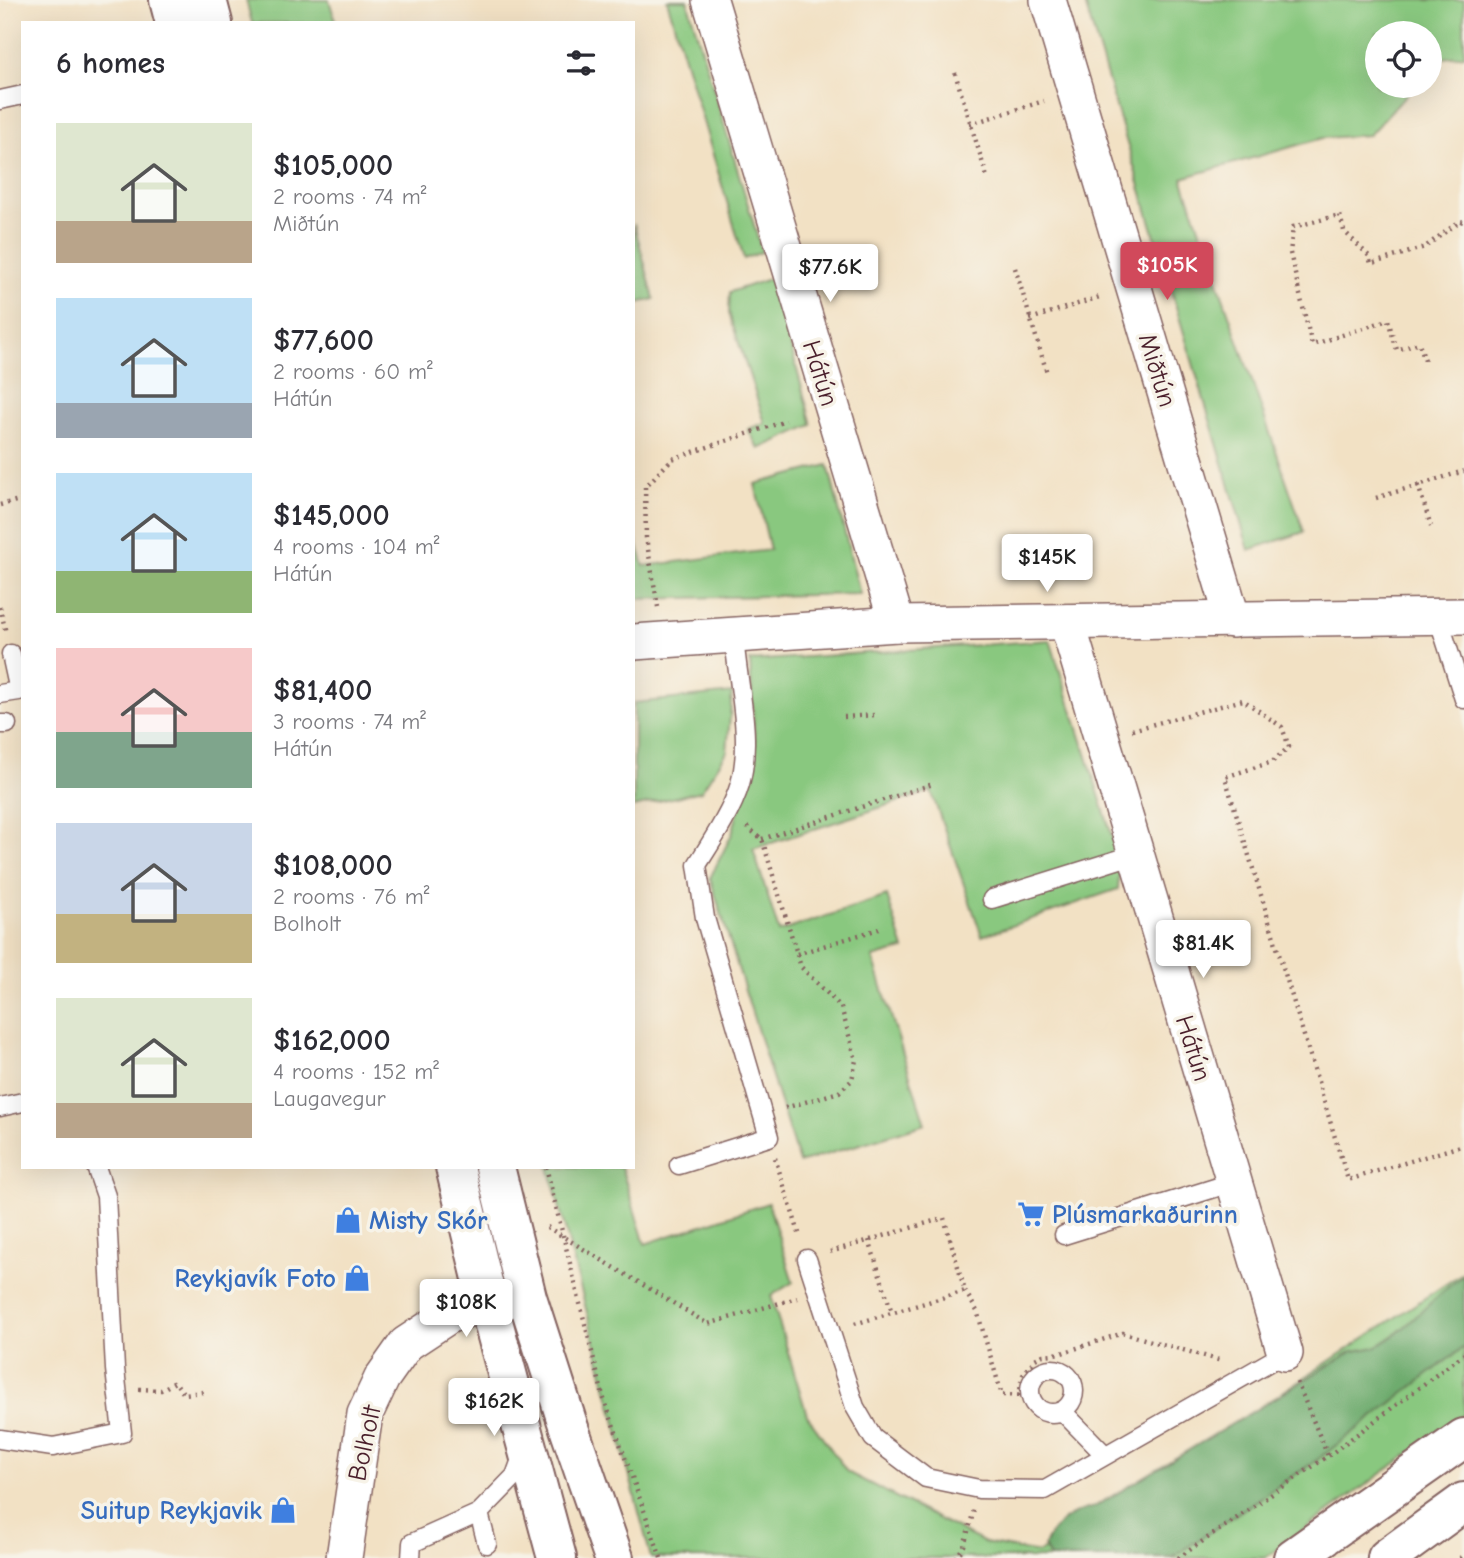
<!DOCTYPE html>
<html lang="en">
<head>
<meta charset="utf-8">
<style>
	body { margin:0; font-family:"Comic Neue",sans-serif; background:#f2f2f3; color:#2b2b33; height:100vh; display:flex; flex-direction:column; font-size:26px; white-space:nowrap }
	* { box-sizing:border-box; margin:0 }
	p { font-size:23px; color:#7c7c81 }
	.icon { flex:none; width:38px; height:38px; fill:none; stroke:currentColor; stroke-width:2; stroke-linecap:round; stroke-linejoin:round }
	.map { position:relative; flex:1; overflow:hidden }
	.sheet { position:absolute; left:21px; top:21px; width:614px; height:1148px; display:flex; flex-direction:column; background:#fff; border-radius:0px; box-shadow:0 7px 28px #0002 }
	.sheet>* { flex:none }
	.controls { position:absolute; left:1365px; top:21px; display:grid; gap:14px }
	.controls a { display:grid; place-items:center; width:77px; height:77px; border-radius:50%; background:#fff; box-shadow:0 7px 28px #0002; font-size:35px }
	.price { position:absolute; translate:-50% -60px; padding:0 16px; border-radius:7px; background:#fff; color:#222; font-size:23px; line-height:46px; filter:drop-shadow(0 2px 4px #0008) }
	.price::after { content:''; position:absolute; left:50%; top:42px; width:21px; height:16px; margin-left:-10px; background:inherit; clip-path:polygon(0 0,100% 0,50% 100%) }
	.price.on { background:#d1495b; color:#fff }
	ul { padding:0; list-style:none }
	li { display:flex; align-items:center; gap:21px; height:175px; padding:0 35px }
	li span { display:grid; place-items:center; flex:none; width:196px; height:140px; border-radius:0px; color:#555 }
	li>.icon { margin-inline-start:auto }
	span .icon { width:84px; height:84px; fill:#fffc; stroke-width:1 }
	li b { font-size:30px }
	h2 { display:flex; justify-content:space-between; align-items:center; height:84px; padding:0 35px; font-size:30px }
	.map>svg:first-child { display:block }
	.green { fill:#89c87f; stroke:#6a7455; stroke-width:2 }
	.forest { fill:#6eac6e; stroke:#5c664c; stroke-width:2 }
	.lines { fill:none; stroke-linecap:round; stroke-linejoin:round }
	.service-casing { stroke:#856361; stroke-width:21 }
	.minor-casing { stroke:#856361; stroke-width:38 }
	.secondary-casing { stroke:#856361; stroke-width:42 }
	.primary-casing { stroke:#856361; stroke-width:42 }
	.path { stroke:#856361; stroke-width:4.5; stroke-dasharray:2 5; stroke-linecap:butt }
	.service { stroke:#fff; stroke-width:18 }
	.minor { stroke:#fff; stroke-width:35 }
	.secondary { stroke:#fff; stroke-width:38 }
	.primary { stroke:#fff; stroke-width:38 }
	.labels { text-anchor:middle; stroke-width:7; stroke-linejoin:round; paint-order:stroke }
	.street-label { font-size:26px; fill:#4a1f2b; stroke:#f7f3e8 }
	.shop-label { font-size:26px; font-weight:bold; fill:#366cbe; stroke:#f7f3e8; text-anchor:start }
</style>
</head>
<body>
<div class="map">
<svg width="1464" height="1558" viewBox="0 0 1464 1558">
	<rect width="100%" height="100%" fill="#f7f3e8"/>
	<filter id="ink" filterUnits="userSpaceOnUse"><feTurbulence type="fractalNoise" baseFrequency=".0143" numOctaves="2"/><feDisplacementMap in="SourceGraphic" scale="14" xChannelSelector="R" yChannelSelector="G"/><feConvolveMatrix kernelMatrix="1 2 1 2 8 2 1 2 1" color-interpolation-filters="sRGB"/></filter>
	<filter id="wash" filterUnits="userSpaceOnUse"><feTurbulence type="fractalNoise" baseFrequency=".00686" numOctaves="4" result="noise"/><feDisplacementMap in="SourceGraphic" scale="28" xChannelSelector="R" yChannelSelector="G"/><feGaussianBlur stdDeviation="1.57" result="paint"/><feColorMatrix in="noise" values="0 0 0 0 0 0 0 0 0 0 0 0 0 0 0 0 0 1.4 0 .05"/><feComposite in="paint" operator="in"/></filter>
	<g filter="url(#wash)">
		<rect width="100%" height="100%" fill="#f2e1c4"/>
		<!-- green -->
		<g class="green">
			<polygon points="246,0 329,0 336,23 252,23"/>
			<polygon points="667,0 687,0 762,252 744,259"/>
			<polygon points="1084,0 1464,0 1464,55 1437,59 1430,67 1430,33 1377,33 1377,86 1414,86 1369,135 1323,138 1182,178 1304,532 1249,550"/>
			<polygon points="634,224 654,299 634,304"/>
			<polygon points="772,278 812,425 759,449 748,429 765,423 729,313 730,292"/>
			<polygon points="828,465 860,594 634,599 634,534 644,566 770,550 755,484"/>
			<polygon points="1050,640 1120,861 1118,889 982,936 931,791 753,849 779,932 887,896 904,949 873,958 925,1124 799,1163 710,878 732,834 755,749 750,661"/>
			<polygon points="732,693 727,752 701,791 634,807 634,703"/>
			<polygon points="549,1167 621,1167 645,1244 768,1203 793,1282 771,1296 807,1415 847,1472 985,1543 1039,1553 1464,1272 1464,1414 1265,1558 651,1558"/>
		</g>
		<!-- forest -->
		<path class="forest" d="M1464,1275V1347L1317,1460L1171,1558H1050L1044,1546C1054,1523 1071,1513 1094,1507L1353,1351C1360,1350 1368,1349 1375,1347C1406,1333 1434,1294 1464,1275Z"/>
	</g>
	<g filter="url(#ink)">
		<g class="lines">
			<defs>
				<g id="service">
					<polyline points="0,100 23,95"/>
					<polyline points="1438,617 1464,699"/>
					<polyline points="0,694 19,691 11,654"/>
					<polyline points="0,724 7,724"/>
					<polyline points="992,899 1136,854"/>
					<polyline points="0,1107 23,1102"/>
					<path d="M679,1165L769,1137L705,918L697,865C712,841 732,811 740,784C753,737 737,683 734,635"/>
					<polyline points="1064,1235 1234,1182"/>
					<polyline points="807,1259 855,1407 873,1438 926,1478 979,1489 1045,1490 1285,1353"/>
					<circle cx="1052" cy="1391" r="22"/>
					<polyline points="1062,1411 1105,1455"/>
					<polyline points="0,1439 53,1447 122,1433 115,1369 106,1196 96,1167"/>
					<polyline points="487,1544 479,1513 515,1476 523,1454"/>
					<polyline points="411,1558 412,1543 479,1513"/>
				</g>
				<g id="minor">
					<polyline points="710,0 897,624"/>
					<polyline points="1048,0 1233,620"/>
					<polyline points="1067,622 1285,1353"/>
					<polyline points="634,642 897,624 1464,616"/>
					<polyline points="344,1558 365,1414 382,1378 406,1344 450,1315 488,1303 527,1297"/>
				</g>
				<g id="secondary">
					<polyline points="169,0 175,23"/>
					<polyline points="207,0 213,23"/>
					<polyline points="455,1167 488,1303 557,1558"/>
					<polyline points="495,1167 527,1297 570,1431 614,1558"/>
				</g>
				<g id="primary">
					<polyline points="1293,1558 1464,1438"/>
					<polyline points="1387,1558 1464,1502"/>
				</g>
			</defs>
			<!-- service casing -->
			<use href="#service" class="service-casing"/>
			<!-- minor casing -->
			<use href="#minor" class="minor-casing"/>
			<!-- secondary casing -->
			<use href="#secondary" class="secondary-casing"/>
			<!-- primary casing -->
			<use href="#primary" class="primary-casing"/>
			<!-- path -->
			<g class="path">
				<polyline points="955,73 987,177"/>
				<polyline points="970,124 1044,101"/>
				<polyline points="1015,268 1047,373"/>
				<polyline points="1030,319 1103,296"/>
				<polyline points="1425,360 1419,343 1397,350 1388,320 1312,345 1290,253 1293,227 1340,215 1344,231 1369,256 1371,264 1425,247 1460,221 1464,222"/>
				<polyline points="1418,485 1431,526"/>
				<polyline points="1376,498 1464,471"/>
				<polyline points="0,505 23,499"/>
				<polyline points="0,607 6,633"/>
				<polyline points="658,607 646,538 645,487 672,459 786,421"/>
				<polyline points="844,717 875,715"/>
				<polyline points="1132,730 1243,700 1282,727 1289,747 1272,762 1225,777 1348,1180 1464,1145"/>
				<polyline points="747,827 762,839 801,967 841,1007 856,1060 852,1080 839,1092 785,1108"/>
				<polyline points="762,839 933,784"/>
				<polyline points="797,954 882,928"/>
				<polyline points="775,1158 800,1236"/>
				<polyline points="546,1167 603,1396 661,1558"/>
				<polyline points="547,1227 708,1324 797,1298"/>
				<polyline points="869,1240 892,1313"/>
				<polyline points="830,1252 944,1218 965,1291 851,1325"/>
				<polyline points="965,1291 977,1311 1002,1395 1030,1396"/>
				<polyline points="1297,1382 1328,1456"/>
				<polyline points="139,1389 161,1390 175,1382 184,1394 203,1392"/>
				<polyline points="1021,1396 1020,1385 1023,1375 1035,1359 1043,1355 1062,1353 1123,1333 1222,1361"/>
				<polyline points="956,1558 964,1546 974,1510"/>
				<polyline points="1178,1558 1328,1456 1464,1354"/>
				<polyline points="1460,1558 1464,1555"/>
			</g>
			<!-- service -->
			<use href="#service" class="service"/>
			<!-- minor -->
			<use href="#minor" class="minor"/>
			<!-- secondary -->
			<use href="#secondary" class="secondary"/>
			<!-- primary -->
			<use href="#primary" class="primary"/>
		</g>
	</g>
	<!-- icons -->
	<defs>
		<symbol id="supermarket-bare" viewBox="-9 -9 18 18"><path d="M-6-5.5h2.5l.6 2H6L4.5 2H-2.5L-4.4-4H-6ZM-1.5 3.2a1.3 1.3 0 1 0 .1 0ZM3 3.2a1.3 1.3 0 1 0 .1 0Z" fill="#3f7fe0" stroke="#f7f3e8" stroke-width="2.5" paint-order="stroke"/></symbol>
		<symbol id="shop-bare" viewBox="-9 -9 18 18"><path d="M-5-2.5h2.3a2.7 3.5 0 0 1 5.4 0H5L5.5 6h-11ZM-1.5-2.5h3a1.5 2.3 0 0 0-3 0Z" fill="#3f7fe0" stroke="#f7f3e8" stroke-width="2.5" paint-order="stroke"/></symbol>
	</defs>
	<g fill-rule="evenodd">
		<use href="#supermarket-bare" x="1012" y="1195" width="38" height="38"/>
		<use href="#shop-bare" x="329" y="1201" width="38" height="38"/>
		<use href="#shop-bare" x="338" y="1259" width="38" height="38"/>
		<use href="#shop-bare" x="264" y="1491" width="38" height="38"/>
	</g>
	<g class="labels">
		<!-- street labels -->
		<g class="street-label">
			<text transform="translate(1158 370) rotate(73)" y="9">Miðtún</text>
			<text transform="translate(821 373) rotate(73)" y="9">Hátún</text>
			<text transform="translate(1194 1048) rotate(73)" y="9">Hátún</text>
			<text transform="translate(364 1443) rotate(-78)" y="9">Bolholt</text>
		</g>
		<!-- shop labels -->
		<g class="shop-label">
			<text x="1052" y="1223">Plúsmarkaðurinn</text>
			<text x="369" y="1229">Misty Skór</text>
			<text x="336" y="1287" text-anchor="end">Reykjavík Foto</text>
			<text x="262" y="1519" text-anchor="end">Suitup Reykjavik</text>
		</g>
	</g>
</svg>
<div class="controls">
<a><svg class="icon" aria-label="locate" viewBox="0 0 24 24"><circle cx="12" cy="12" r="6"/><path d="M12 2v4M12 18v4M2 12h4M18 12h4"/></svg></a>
</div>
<b class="price on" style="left:1167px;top:302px">$105K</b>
<b class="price" style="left:830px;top:304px">$77.6K</b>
<b class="price" style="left:1047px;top:594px">$145K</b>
<b class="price" style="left:1203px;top:980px">$81.4K</b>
<b class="price" style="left:466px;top:1339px">$108K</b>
<b class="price" style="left:494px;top:1438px">$162K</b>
<section class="sheet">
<h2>6 homes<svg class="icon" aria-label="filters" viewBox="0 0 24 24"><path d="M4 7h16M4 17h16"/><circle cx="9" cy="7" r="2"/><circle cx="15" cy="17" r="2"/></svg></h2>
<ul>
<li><span style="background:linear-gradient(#dfe7d0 70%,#b9a48a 0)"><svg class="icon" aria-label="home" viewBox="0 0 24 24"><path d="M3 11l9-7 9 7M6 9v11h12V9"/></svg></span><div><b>$105,000</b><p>2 rooms · 74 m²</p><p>Miðtún</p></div></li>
<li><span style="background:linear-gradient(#bfe0f5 75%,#9aa5b1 0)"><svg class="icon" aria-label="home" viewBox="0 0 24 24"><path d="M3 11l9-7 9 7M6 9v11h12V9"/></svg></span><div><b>$77,600</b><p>2 rooms · 60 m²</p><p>Hátún</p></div></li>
<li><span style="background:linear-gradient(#bfe0f5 70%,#8fb573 0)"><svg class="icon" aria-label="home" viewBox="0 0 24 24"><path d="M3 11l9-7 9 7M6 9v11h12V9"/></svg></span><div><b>$145,000</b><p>4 rooms · 104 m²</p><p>Hátún</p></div></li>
<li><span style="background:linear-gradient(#f6c9c9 60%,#7fa58c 0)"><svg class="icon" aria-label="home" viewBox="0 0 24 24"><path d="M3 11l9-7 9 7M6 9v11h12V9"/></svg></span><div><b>$81,400</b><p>3 rooms · 74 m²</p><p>Hátún</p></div></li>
<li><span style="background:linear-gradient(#c9d6e8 65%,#c2b280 0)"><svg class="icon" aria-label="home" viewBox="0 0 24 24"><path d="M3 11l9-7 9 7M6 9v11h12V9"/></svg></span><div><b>$108,000</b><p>2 rooms · 76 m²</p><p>Bolholt</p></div></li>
<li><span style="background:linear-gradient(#dfe7d0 75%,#b9a48a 0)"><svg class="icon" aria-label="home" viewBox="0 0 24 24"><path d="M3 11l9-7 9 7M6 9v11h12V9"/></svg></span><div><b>$162,000</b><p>4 rooms · 152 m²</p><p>Laugavegur</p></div></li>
</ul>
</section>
</div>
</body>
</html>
